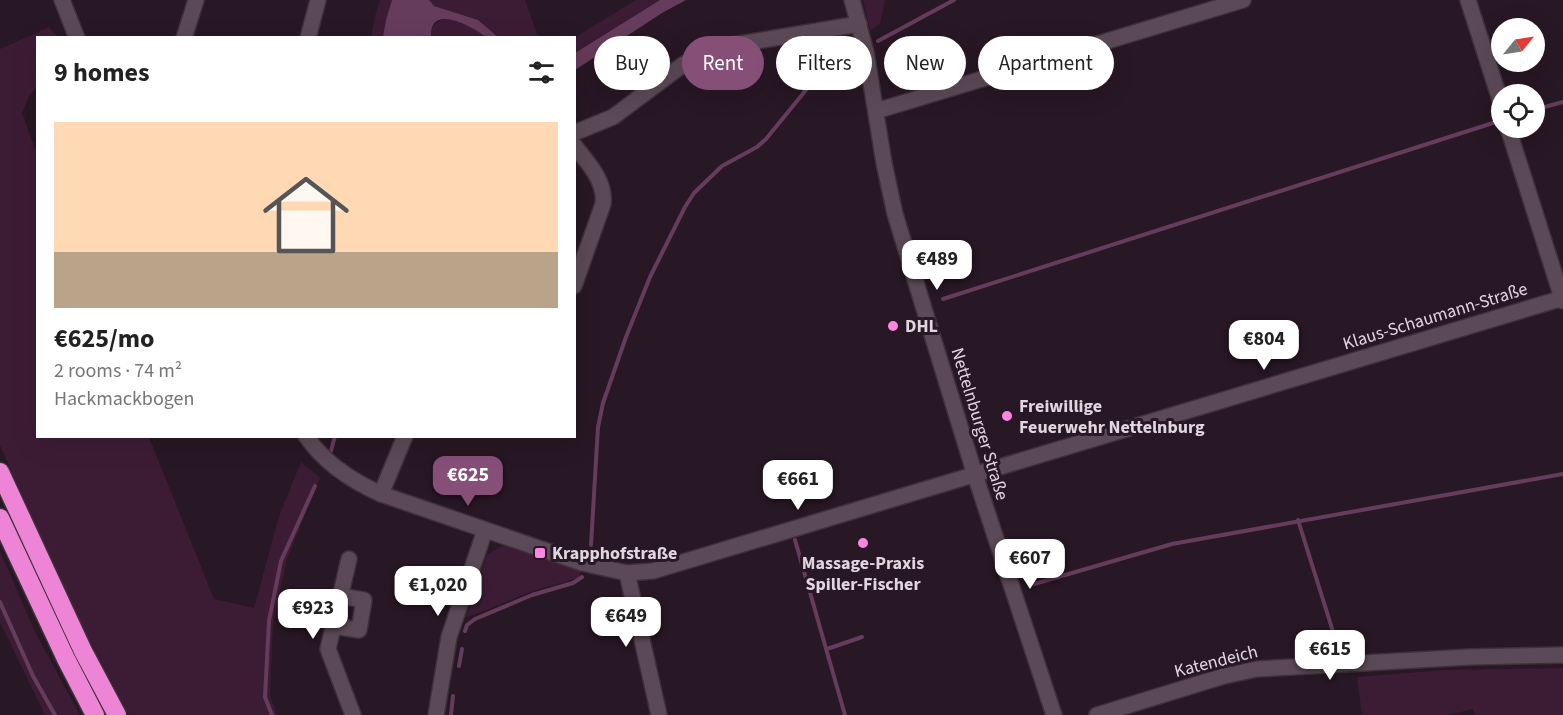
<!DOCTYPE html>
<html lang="en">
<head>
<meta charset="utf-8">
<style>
	body { margin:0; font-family:"Source Sans 3",sans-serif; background:#f6f6f6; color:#222; height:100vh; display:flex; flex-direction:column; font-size:22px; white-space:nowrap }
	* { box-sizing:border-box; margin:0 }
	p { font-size:20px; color:#767676 }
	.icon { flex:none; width:33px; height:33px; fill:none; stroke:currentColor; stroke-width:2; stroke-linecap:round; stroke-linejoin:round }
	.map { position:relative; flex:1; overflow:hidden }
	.side { position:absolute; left:36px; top:36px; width:540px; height:402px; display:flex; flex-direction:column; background:#fff; border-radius:0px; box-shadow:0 6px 24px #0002 }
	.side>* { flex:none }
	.top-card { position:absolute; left:594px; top:36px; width:570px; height:54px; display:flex; gap:12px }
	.needle { width:39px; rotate:60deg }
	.tools { position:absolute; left:1491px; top:18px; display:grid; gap:12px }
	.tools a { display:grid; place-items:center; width:54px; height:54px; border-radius:50%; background:#fff; box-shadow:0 6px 24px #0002; font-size:30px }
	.price { position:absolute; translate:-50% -51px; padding:0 14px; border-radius:12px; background:#fff; color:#222; font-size:20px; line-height:39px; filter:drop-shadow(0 2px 3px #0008) }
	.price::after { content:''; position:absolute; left:50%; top:36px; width:18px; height:14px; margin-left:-9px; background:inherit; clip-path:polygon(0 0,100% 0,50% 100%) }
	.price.on { background:#854f78; color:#fff }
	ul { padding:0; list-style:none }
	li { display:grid; align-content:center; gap:12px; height:318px; padding:0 18px }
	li+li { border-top:2px solid #e0e0e0 }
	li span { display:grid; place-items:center; height:186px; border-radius:0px; color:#555 }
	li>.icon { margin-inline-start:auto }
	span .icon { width:108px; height:108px; fill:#fffc; stroke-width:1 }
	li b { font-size:26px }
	h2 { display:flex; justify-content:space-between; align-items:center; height:72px; padding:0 18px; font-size:26px }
	.chip { padding:0 21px; border-radius:27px; background:#fff; box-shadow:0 6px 24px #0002; font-size:21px; line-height:54px }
	.chip.on { background:#854f78; color:#fff }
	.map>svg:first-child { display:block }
	.green { fill:#3c1c35 }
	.water { fill:#663c5c }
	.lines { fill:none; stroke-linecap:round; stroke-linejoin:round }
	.stream { stroke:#663c5c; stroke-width:4 }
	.minor-casing { stroke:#3e313b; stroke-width:18 }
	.highway-casing { stroke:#3e313b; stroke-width:21 }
	.minor { stroke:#5c4957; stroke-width:15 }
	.highway { stroke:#ed84d5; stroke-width:18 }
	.poi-dot { fill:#fd86e2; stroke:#281724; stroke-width:2 }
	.labels { text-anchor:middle; stroke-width:6; stroke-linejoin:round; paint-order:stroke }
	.street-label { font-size:18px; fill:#e2d6de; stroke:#281724 }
	.poi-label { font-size:18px; font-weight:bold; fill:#e2d6de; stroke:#281724; text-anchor:start }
</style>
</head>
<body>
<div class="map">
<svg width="1563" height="715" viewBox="0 0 1563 715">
	<rect width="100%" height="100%" fill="#281724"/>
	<!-- green -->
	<g class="green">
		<polygon points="380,0 392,0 383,37 371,38 375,16"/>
		<polygon points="429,0 525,0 538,37 498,37 478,20 434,6"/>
		<polygon points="636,0 660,0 575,53 574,38"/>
		<polygon points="863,0 885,0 880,24 870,30"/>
		<path d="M447,19C462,22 475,28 486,37H431C430,26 437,20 447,19Z"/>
		<polygon points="49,27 58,37 38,38 37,87 29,96 22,113 38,157 38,436 149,437 214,599 254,608 279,516 301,462 320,478 287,559 273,622 270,696 277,715 129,715 76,614 0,445 0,49"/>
		<path d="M505,544L581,570L579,577C562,584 545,586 528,593C507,601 488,611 466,617L487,555Z"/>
		<polygon points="0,551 35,632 80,715 45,715 0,622"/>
		<polygon points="1563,668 1563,715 1475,715 1473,709 1449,715 1362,715 1357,677 1444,670"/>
	</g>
	<!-- water -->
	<g class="water">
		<path d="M392,0H429L434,6L478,20L498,37H486C473,27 429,2 431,37H383L386,20Z"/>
		<polygon points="660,0 686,0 662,13 575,70 575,53"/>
	</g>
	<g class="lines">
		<!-- stream -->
		<g class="stream">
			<polyline points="878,41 954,0"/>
			<polyline points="1534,110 1563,102"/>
			<polyline points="943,299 1496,122"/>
			<polyline points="331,451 335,436"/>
			<polyline points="1298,520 1340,654"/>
			<polyline points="795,540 845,715"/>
			<polyline points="591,545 598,427 603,403 626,337 650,277 685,207 694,193 722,166 757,147 766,139 828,63 847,50"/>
			<polyline points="1034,584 1172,544 1563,474"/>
			<polyline points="0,602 33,676 55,715"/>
			<polyline points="465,631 467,625 475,619 532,595 573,583 582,577"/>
			<polyline points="827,649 862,637"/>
			<polyline points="459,666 462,649"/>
			<polyline points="272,715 265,697 269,621 281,561 315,486"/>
			<polyline points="451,715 453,696"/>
		</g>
		<defs>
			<g id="minor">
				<polyline points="62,0 77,38"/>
				<polyline points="852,0 866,52 884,163 895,214 975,475 1054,715"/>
				<polyline points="1468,0 1502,106"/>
				<polyline points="184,38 196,0"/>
				<polyline points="308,38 318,0"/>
				<polyline points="876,111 1243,0"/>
				<polyline points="1508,128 1563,301"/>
				<polyline points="574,133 613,117 684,64 707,53 733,45 859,24"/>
				<path d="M574,145C587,162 606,181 603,204L574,286"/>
				<path d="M306,436C325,464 352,481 381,494L582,563L627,573L653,571L1563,298"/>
				<polyline points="381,494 405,436"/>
				<polyline points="349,559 328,649 353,715"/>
				<polyline points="627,573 659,715"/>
				<polyline points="333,626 359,630 364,600 341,596"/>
				<polyline points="436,715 449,637 485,530"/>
				<polyline points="1097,715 1224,676 1257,669 1470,657 1563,655"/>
			</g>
			<g id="highway">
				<polyline points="0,472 83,651 117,715"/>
				<polyline points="0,518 66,659 95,715"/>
			</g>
		</defs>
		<!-- minor casing -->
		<use href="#minor" class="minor-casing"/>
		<!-- highway casing -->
		<use href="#highway" class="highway-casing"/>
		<!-- minor -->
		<use href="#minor" class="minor"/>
		<!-- highway -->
		<use href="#highway" class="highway"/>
	</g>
	<!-- markers -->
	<g class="poi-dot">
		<circle cx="893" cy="326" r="6"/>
		<circle cx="1007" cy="416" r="6"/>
		<circle cx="863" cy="543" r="6"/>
		<rect x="534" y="547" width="12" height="12" rx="3"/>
	</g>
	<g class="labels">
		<!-- street labels -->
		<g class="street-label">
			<text transform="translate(1435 316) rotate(-17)" y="6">Klaus-Schaumann-Straße</text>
			<text transform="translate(980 424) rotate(73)" y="6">Nettelnburger Straße</text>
			<text transform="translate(1216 661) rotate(-14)" y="6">Katendeich</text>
		</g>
		<!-- poi labels -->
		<g class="poi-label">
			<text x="905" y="332">DHL</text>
			<text x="1019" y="412">Freiwillige<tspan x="1019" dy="21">Feuerwehr Nettelnburg</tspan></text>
			<text x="552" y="559">Krapphofstraße</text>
			<text x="863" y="569" text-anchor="middle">Massage-Praxis<tspan x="863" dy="21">Spiller-Fischer</tspan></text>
		</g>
	</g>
</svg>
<div class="tools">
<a><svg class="needle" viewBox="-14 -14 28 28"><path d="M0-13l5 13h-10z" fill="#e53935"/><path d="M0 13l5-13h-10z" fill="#767676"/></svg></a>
<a><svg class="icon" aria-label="locate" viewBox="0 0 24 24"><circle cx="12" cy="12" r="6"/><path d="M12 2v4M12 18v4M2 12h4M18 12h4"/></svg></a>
</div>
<b class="price" style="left:937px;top:291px">€489</b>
<b class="price" style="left:1264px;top:371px">€804</b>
<b class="price on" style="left:468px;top:507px">€625</b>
<b class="price" style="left:798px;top:511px">€661</b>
<b class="price" style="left:1030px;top:590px">€607</b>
<b class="price" style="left:438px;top:617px">€1,020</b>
<b class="price" style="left:313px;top:640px">€923</b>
<b class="price" style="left:626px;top:648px">€649</b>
<b class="price" style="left:1330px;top:681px">€615</b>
<div class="top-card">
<a class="chip">Buy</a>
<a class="chip on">Rent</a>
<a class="chip">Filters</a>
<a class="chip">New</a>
<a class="chip">Apartment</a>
</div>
<section class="side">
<h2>9 homes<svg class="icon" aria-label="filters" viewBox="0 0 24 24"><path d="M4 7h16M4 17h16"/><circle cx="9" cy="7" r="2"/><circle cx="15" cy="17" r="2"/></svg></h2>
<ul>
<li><span style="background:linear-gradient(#ffd9b3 70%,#b9a48a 0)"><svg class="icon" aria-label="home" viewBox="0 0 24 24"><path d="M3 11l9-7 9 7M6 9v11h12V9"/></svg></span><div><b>€625/mo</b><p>2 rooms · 74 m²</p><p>Hackmackbogen</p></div></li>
</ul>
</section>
</div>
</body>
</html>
